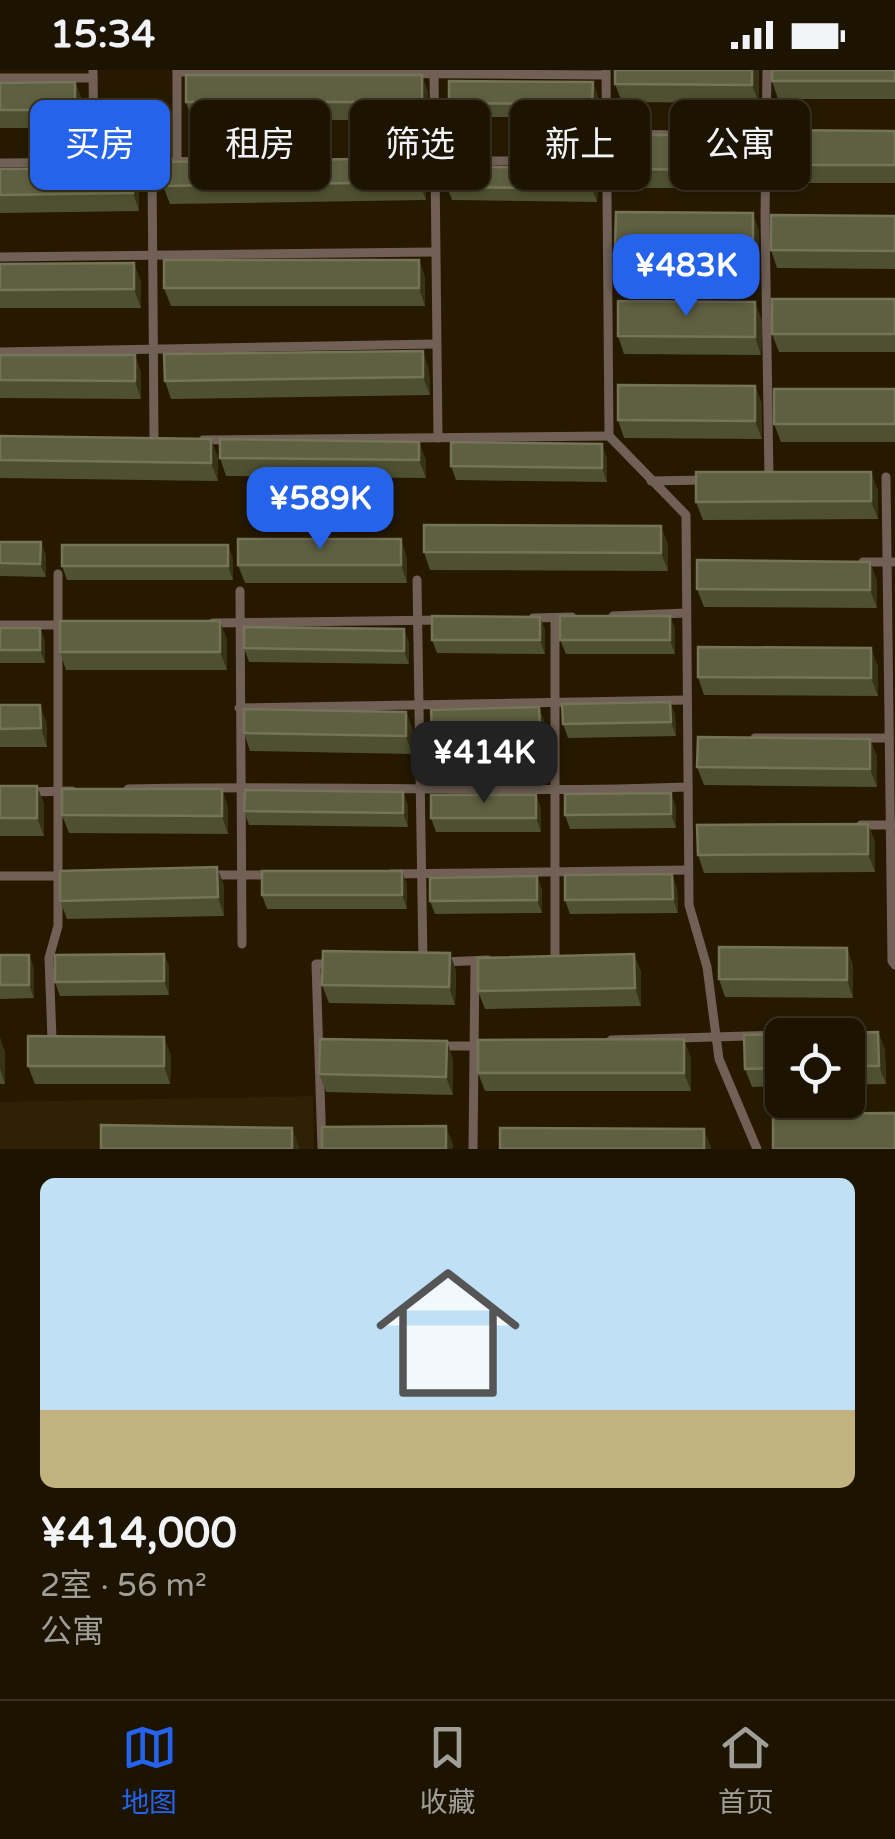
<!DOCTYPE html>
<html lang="zh">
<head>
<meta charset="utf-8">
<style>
	body { margin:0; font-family:"Varela Round","Noto Sans SC",sans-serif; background:#29200f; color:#f1f3f6; height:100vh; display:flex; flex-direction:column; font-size:38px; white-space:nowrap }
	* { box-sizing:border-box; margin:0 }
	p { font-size:32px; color:#a09e99 }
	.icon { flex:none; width:55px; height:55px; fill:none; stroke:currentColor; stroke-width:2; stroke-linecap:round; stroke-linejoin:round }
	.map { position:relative; height:1079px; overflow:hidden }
	.details { display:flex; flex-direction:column; background:#1c1300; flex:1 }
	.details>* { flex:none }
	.hud { position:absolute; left:30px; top:30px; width:835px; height:90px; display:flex; gap:20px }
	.controls { position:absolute; left:765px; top:948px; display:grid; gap:20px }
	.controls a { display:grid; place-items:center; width:100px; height:100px; border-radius:15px; background:#1c1300; box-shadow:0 2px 8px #0004,0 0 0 2px #3a3222; font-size:50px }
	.price { position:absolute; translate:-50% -85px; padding:0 22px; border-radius:20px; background:#2563eb; color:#fff; font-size:32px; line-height:65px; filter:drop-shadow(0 2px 5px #0008) }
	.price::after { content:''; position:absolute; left:50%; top:60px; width:30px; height:22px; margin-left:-15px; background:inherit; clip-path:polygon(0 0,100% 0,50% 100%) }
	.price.on { background:#222; color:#fff }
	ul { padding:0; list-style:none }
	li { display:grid; align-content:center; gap:20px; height:530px; padding:0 40px }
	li+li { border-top:2px solid #3a3222 }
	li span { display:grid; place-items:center; height:310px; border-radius:15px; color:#555 }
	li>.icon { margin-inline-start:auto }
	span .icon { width:180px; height:180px; fill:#fffc; stroke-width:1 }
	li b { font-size:42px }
	.chip { padding:0 35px; border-radius:15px; background:#1c1300; box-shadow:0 2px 8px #0004,0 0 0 2px #3a3222; font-size:35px; line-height:90px }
	.chip.on { background:#2563eb; color:#fff }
	.status { display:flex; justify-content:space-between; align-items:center; height:70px; padding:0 50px; background:#1c1300; direction:ltr }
	.status svg { height:28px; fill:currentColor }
	.dock { display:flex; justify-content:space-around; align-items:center; height:140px; border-top:2px solid #3a3222; background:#1c1300; font-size:28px; color:#a09e99 }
	.dock a { display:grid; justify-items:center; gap:5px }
	.dock .on { color:#2563eb }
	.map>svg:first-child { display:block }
	.built { fill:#2e2104 }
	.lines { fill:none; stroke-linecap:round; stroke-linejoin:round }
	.lane { stroke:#706055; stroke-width:9 }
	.wall { fill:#4e5031 }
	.shaded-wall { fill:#373316 }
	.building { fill:#5f6042; stroke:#757459; stroke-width:2.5 }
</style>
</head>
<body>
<div class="status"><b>15:34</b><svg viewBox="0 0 49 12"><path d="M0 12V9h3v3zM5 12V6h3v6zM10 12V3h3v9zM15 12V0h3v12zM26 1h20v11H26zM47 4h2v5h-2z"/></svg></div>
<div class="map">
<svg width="895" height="1079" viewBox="0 0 895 1079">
	<rect width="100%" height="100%" fill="#261900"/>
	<!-- built -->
	<polygon class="built" points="313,1026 314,1079 0,1079 0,1032"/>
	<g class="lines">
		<!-- lane -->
		<g class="lane">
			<polyline points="93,0 94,91"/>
			<polyline points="177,0 177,91"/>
			<polyline points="606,0 609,366 686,445 689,835 707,897 719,989 757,1079"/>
			<polyline points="767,0 765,147 769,409"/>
			<polyline points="177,2 606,5"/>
			<polyline points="434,3 438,368"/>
			<polyline points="0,8 93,8"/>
			<polyline points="607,64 684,65"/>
			<polyline points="152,91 154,370"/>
			<polyline points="408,91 608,91"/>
			<polyline points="0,93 252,91"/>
			<polyline points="0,187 435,182"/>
			<polyline points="0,282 436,274"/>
			<polyline points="203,370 609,366"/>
			<polyline points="886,407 892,891 895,895"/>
			<polyline points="651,411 704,410"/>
			<polyline points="863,492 895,492"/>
			<polyline points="417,510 423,892"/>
			<polyline points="240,521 242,874"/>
			<polyline points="613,546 686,543"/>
			<polyline points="533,548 572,547"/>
			<polyline points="555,548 555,888"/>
			<polyline points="213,553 442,550"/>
			<polyline points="0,555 67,555"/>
			<polyline points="239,638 687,630"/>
			<polyline points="755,668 889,668"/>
			<path d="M128,719C315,714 501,724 688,717"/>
			<polyline points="28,722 72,721"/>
			<polyline points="861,755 895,755"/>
			<polyline points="391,804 688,800"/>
			<polyline points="211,805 271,805"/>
			<polyline points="0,806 71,806"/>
			<polyline points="444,892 488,890"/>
			<polyline points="52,969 49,888 58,856 58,504"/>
			<polyline points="611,970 780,965"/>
			<polyline points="441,976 485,976"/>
			<polyline points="322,1079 316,894 333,894"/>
			<polyline points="473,1079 475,891"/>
		</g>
	</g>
	<!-- wall -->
	<g class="wall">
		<polygon points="759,0 759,33 622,32 615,14"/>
		<polygon points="895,0 895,29 778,29 772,11"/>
		<polygon points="422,5 428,23 428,50 192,50 186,32"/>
		<polygon points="75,12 82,30 82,58 0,58 0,13"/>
		<polygon points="598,26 598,47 454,47 449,33"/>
		<polygon points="895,61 895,113 778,113 771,95"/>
		<polygon points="761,83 761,118 624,118 617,99"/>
		<polygon points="132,98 139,116 139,141 0,143 0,99"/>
		<polygon points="592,99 598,112 597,132 452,130 447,117"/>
		<polygon points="425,106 426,130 170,134 163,116"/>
		<polygon points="895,146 895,199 777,198 771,180"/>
		<polygon points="759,161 759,196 622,195 615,177"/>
		<polygon points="419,190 425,208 425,236 171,236 164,218"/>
		<polygon points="0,194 141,211 141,238 0,238"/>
		<polygon points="895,229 895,282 779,282 772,264"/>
		<polygon points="762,250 761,285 624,284 618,266"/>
		<polygon points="0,285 135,285 141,303 141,329 0,328"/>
		<polygon points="429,299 430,325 171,329 165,311"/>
		<polygon points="755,316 762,334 762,369 624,368 618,350"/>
		<polygon points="895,319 895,372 781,372 774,354"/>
		<polygon points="0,366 218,387 218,411 0,408"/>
		<polygon points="220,388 426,390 426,408 226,406"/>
		<polygon points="607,388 607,412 456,410 451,396"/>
		<polygon points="878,420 878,449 703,450 696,432"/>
		<polygon points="0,472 41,472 46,486 46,507 0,506"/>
		<polygon points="668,474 668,501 430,500 424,482"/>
		<polygon points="407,487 407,513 245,513 238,495"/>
		<polygon points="233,488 233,510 67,510 62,496"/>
		<polygon points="877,510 877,538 704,537 697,519"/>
		<polygon points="670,546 675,559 675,584 566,584 560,570"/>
		<polygon points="540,547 545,560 545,584 437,583 432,570"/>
		<polygon points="0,558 40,558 45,572 45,593 0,593"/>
		<polygon points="227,569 227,600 66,600 60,582"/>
		<polygon points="409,573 409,594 249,592 244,578"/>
		<polygon points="878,596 878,626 704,625 698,607"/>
		<polygon points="670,632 675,645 676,666 568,668 563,654"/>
		<polygon points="0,635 47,653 47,677 0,677"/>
		<polygon points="406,642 413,661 412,684 250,681 244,663"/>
		<polygon points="544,650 545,672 437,676 432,662"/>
		<polygon points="870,669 877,687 877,717 704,715 697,697"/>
		<polygon points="0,716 37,716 44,734 44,766 0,766"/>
		<polygon points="222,719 228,738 228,764 69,763 62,745"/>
		<polygon points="403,722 408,736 408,757 249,755 244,741"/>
		<polygon points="536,725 541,739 541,762 436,762 431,748"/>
		<polygon points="676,737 676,758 570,759 565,745"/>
		<polygon points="868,754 875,772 875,802 704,803 698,785"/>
		<polygon points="402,801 407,815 407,839 267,839 262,825"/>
		<polygon points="537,806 542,820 542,843 435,844 430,831"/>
		<polygon points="224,815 224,846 67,849 60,831"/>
		<polygon points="677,818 678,843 570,844 565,830"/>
		<polygon points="847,878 853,896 853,928 725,927 719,909"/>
		<polygon points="450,883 456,901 455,935 329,933 322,915"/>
		<polygon points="164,884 169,897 169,925 60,926 55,912"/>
		<polygon points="634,884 641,902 641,936 485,939 478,921"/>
		<polygon points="0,885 29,885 34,899 34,928 0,929"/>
		<polygon points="878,962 885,980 886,1014 848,1015 848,965 782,965 782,1016 752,1017 745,999 744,965"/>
		<polygon points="0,968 5,983 5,1014 0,1014"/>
		<polygon points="171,985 170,1014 35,1014 28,996"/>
		<polygon points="691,988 691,1021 485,1021 478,1003"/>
		<polygon points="453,989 453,1025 326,1022 319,1004"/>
	</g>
	<!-- shaded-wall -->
	<g class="shaded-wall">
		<polygon points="752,0 759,0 759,33 752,15"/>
		<polygon points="422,5 428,23 428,50 422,32"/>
		<polygon points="75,12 82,30 82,58 75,40"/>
		<polygon points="593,12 598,26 598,47 592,34"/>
		<polygon points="754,65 761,83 761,118 754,100"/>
		<polygon points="419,88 425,106 426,130 419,112"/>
		<polygon points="132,98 139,116 139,141 133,123"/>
		<polygon points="592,99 598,112 597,132 592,119"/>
		<polygon points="753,143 759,161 759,196 753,178"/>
		<polygon points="419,190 425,208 425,236 419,218"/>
		<polygon points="134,193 141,211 141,238 134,219"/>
		<polygon points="755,232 762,250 761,285 755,267"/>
		<polygon points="423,281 429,299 430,325 423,307"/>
		<polygon points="135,285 141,303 141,329 135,311"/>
		<polygon points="755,316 762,334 762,369 755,351"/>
		<polygon points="211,369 218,387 218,411 211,393"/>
		<polygon points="419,372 426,390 426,408 419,390"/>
		<polygon points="602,374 607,388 607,412 602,398"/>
		<polygon points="871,402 878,420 878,449 871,431"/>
		<polygon points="661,456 668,474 668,501 661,483"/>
		<polygon points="401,469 407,487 407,513 401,495"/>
		<polygon points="41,472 46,486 46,507 40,494"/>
		<polygon points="228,475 233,488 233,510 228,496"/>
		<polygon points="870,492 877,510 877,538 870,520"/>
		<polygon points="670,546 675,559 675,584 670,570"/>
		<polygon points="540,547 545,560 545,584 540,570"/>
		<polygon points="220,551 227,569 227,600 220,582"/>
		<polygon points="40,558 45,572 45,593 40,580"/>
		<polygon points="404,559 409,573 409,594 404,581"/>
		<polygon points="871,578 878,596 878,626 871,608"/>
		<polygon points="670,632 675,645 676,666 671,652"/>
		<polygon points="40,635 47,653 47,677 41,658"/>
		<polygon points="539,637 544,650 545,672 540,658"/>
		<polygon points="406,642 413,661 412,684 406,666"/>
		<polygon points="870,669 877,687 877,717 870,699"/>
		<polygon points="37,716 44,734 44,766 37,748"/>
		<polygon points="222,719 228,738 228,764 222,746"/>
		<polygon points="403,722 408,736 408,757 403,743"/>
		<polygon points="671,723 676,737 676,758 671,744"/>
		<polygon points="536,725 541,739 541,762 536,748"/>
		<polygon points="868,754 875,772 875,802 868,784"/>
		<polygon points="217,797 224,815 224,846 218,827"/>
		<polygon points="402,801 407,815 407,839 402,825"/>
		<polygon points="672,804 677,818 678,843 673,829"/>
		<polygon points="537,806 542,820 542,843 537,830"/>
		<polygon points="847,878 853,896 853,928 847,910"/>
		<polygon points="450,883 456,901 455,935 449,917"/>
		<polygon points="164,884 169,897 169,925 164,911"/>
		<polygon points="634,884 641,902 641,936 635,918"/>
		<polygon points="29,885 34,899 34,928 29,915"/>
		<polygon points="878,962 885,980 886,1014 879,996"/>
		<polygon points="164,967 171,985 170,1014 164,996"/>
		<polygon points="0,968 5,983 5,1014 0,999"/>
		<polygon points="684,969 691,988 691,1021 684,1003"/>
		<polygon points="447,971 453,989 453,1025 446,1007"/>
		<polygon points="446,1056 453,1074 453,1079 446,1079"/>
		<polygon points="292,1058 299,1076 299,1079 292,1079"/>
		<polygon points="704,1059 711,1077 711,1079 704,1079"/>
	</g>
	<!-- building -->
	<g class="building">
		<polygon points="615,0 752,0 752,15 615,14"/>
		<rect x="772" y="0" width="123" height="11"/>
		<rect x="186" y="5" width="236" height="27"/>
		<polygon points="449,11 593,12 592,34 449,33"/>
		<polygon points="75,12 75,40 0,40 0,13"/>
		<polygon points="771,60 895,61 895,95 771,95"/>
		<polygon points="617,65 754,65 754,100 617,99"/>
		<polygon points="419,88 419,112 163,116 163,92"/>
		<polygon points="447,96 592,99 592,119 447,117"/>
		<polygon points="132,98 133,123 0,125 0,99"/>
		<polygon points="616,142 753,143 753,178 615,177"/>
		<polygon points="771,145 895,146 895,181 771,180"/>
		<rect x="164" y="190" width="255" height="28"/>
		<polygon points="134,193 134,219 0,220 0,194"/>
		<rect x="772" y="229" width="123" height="35"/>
		<polygon points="618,231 755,232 755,267 618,266"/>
		<polygon points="423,281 423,307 165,311 164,284"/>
		<polygon points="0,285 135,285 135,311 0,310"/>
		<polygon points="618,315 755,316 755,351 618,350"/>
		<rect x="774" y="319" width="121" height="35"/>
		<polygon points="0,366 211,369 211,393 0,390"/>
		<polygon points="220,369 419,372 419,390 220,388"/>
		<polygon points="451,372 602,374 602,398 451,396"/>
		<polygon points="696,402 871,402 871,431 696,432"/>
		<polygon points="424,455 661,456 661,483 424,482"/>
		<rect x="238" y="469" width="163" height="26"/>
		<polygon points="0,472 41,472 40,494 0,493"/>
		<rect x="62" y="475" width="166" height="21"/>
		<polygon points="697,490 870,492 870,520 697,519"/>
		<polygon points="432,546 540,547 540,570 432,570"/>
		<rect x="560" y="546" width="110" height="24"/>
		<rect x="60" y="551" width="160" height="31"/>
		<polygon points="244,557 404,559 404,581 244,578"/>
		<rect x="0" y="558" width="40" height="22"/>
		<polygon points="698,577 871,578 871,608 698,607"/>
		<polygon points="670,632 671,652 563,654 562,634"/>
		<polygon points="0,635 40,635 41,658 0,659"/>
		<polygon points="539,637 540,658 432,662 431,640"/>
		<polygon points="244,639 406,642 406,666 244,663"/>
		<polygon points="698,667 870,669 870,699 697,697"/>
		<rect x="0" y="716" width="37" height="32"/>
		<polygon points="62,719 222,719 222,746 62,745"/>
		<polygon points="245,720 403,722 403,743 244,741"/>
		<polygon points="671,723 671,744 565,745 565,724"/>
		<rect x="431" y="725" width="105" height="23"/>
		<polygon points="868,754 868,784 698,785 697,755"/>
		<polygon points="217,797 218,827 60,831 60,801"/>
		<rect x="262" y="801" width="140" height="24"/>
		<polygon points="672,804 673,829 565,830 565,805"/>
		<polygon points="537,806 537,830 430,831 430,808"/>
		<polygon points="719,877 847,878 847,910 719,909"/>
		<polygon points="323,881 450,883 449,917 322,915"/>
		<polygon points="164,884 164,911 55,912 55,885"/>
		<polygon points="634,884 635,918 478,921 478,888"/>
		<rect x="0" y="885" width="29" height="30"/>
		<polygon points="878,962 879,996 848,996 848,965 782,965 782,998 745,999 744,965"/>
		<polygon points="28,966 164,967 164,996 28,996"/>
		<polygon points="320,969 447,971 446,1007 319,1004"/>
		<polygon points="684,969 684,1003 478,1003 478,970"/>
		<polygon points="895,1043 895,1079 773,1079 773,1044"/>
		<polygon points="101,1055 292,1058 292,1079 101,1079"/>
		<polygon points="446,1056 446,1079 322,1079 322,1057"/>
		<polygon points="500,1058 704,1059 704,1079 500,1079"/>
	</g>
</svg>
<div class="controls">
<a><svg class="icon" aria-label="locate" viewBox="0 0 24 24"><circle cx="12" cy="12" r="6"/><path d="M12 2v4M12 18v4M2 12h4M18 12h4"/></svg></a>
</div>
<b class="price" style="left:686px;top:249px">¥483K</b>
<b class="price" style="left:320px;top:482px">¥589K</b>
<b class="price on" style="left:484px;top:736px">¥414K</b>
<div class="hud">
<a class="chip on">买房</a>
<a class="chip">租房</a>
<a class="chip">筛选</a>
<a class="chip">新上</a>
<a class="chip">公寓</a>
</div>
</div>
<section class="details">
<ul>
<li><span style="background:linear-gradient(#bfe0f5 75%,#c2b280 0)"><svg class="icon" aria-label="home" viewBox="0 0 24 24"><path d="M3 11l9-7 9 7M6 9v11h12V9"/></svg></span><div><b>¥414,000</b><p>2室 · 56 m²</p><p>公寓</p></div></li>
</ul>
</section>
<nav class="dock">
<a class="on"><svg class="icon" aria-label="map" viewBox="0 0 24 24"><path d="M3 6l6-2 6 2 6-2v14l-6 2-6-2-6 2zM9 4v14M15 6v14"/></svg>地图</a>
<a><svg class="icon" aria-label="saved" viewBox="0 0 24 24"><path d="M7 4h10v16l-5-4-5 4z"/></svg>收藏</a>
<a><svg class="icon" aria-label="home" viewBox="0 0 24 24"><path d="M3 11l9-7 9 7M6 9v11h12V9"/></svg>首页</a>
</nav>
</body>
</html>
